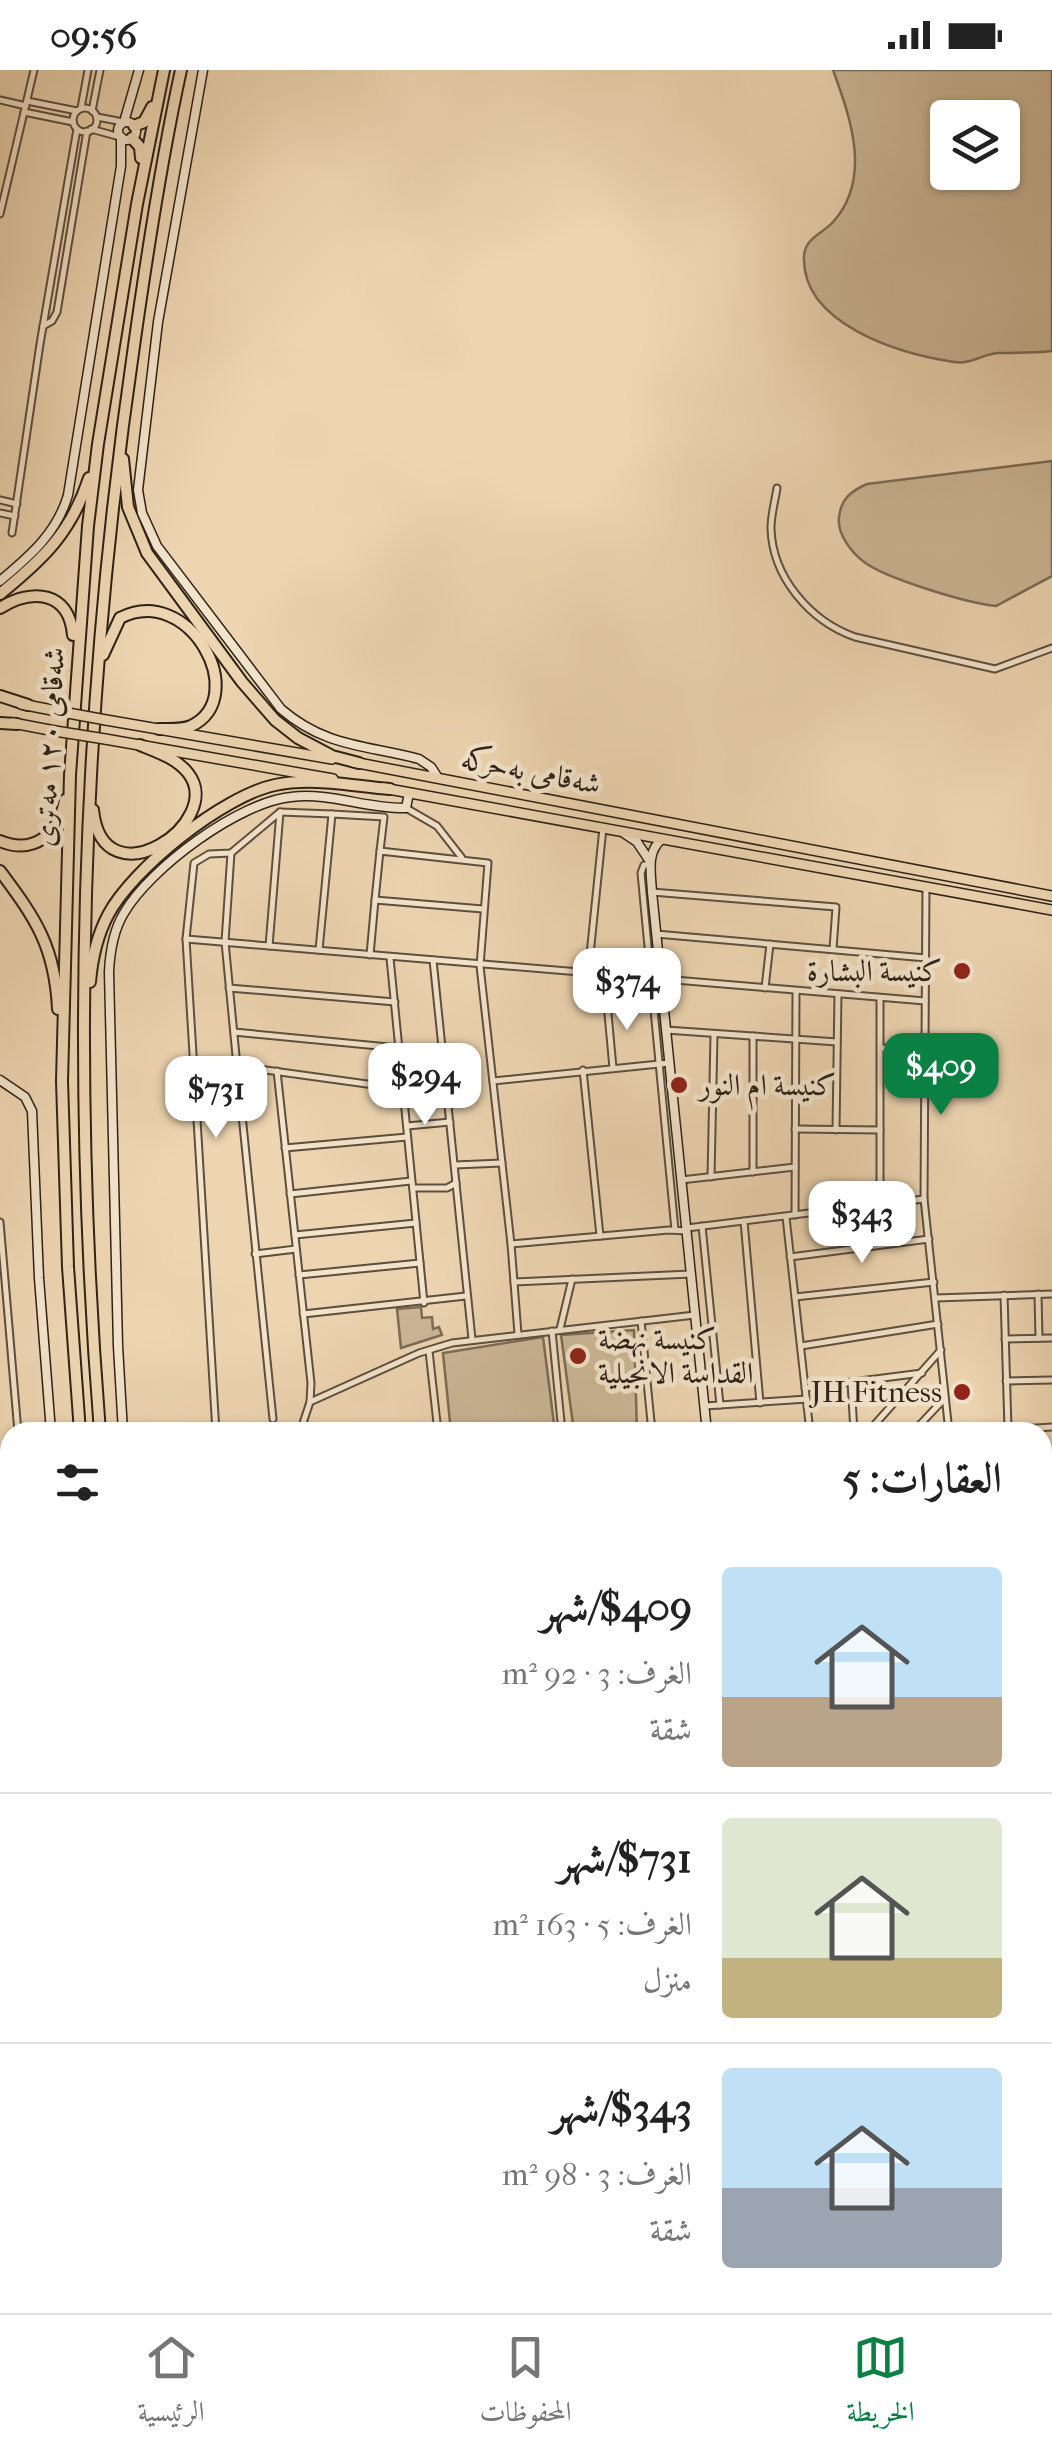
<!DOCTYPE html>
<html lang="ar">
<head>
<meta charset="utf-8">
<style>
	body { margin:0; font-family:"IM FELL French Canon",Amiri,serif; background:#f6f6f6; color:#222; direction:rtl; height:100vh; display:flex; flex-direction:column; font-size:38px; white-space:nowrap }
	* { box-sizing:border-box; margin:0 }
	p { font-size:32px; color:#767676 }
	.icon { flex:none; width:55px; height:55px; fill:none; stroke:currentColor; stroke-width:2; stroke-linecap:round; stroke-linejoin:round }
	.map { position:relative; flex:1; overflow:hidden; direction:ltr }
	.sheet { position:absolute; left:0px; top:1352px; width:1052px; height:892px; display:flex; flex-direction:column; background:#fff; border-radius:30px 30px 0 0; box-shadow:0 2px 8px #0004; direction:rtl }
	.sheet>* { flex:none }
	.buttons { position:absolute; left:930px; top:30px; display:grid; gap:20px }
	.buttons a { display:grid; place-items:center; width:90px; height:90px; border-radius:10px; background:#fff; box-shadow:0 2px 8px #0004; font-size:50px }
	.price { position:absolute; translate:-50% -85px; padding:0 22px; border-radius:20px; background:#fff; color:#222; font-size:32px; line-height:65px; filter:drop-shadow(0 2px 5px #0008) }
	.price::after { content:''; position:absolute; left:50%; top:60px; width:30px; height:22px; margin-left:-15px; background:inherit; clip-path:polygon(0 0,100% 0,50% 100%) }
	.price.active { background:#0b8043; color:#fff }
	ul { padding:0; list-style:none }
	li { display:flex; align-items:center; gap:30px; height:250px; padding:0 50px }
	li+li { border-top:2px solid #e0e0e0 }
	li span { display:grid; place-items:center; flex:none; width:280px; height:200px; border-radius:10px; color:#555 }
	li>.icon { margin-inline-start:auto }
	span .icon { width:120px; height:120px; fill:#fffc; stroke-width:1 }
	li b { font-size:42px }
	h2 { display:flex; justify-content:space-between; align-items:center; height:120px; padding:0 50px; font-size:42px }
	.status { display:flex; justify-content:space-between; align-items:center; height:70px; padding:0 50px; background:#fff; direction:ltr }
	.status svg { height:28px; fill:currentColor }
	.tabs { display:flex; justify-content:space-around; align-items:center; height:140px; border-top:2px solid #e0e0e0; background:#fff; font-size:28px; color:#767676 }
	.tabs a { display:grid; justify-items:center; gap:5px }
	.tabs .active { color:#0b8043 }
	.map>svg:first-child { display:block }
	.green { fill:#ccb797; stroke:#7c6c57; stroke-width:2.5; fill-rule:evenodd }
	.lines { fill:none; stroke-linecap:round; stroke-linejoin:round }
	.street-casing { stroke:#5d4f3e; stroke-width:9 }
	.secondary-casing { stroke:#2d2217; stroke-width:11 }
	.primary-casing { stroke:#2d2217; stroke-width:12 }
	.highway-casing { stroke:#2d2217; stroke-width:14 }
	.street { stroke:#f3e4cc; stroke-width:5 }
	.secondary { stroke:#f3e4cc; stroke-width:8 }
	.primary { stroke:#edd5b1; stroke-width:9 }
	.highway { stroke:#edd5b1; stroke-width:10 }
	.primary-bridge-casing { stroke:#2d2217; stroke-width:12; stroke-linecap:butt }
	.primary-bridge { stroke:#edd5b1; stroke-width:9 }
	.poi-dot { fill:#8f2418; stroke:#f3e4cc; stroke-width:4 }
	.labels { text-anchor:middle; stroke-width:9; stroke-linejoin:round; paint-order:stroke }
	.street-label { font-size:30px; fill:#2d2217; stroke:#f3e4cc }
	.poi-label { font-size:30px; fill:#2d2217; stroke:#f3e4cc; text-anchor:end }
</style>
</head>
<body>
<div class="status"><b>09:56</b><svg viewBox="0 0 49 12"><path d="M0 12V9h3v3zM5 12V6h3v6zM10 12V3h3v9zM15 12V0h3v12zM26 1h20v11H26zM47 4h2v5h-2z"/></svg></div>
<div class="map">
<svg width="1052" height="2243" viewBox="0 0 1052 2243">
	<rect width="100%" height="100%" fill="#edd5b1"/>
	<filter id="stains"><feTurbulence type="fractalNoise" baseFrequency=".002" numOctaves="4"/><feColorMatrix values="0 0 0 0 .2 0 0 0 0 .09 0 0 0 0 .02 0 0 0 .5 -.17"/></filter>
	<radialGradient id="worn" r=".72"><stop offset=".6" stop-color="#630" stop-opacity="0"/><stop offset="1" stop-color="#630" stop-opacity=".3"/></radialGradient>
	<!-- green -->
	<g class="green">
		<path d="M833,0H1052V281C1033,283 1017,283 999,283C984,283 971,295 954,292C901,284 801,255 804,186C805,168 822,164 833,152C872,109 851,49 833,0ZM948,48H1002V102H948Z"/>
		<path d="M1052,391V506L996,536C967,533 887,509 864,492C851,482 837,464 839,447C841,429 851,421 867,414Z"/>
		<polygon points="421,1237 422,1248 432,1247 433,1259 439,1257 442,1265 401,1278 397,1239"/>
		<polygon points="634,1260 637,1362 574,1362 561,1265"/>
		<polygon points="543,1267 555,1362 451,1362 443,1283"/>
		<polygon points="0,1566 10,1567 10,1830 0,1820"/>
	</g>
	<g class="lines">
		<defs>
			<g id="street">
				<polyline points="0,30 26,36"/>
				<polyline points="27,31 77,41"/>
				<polyline points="81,38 88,0"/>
				<circle cx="85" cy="50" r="12"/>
				<polyline points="92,41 100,0"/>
				<polyline points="24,42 73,52"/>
				<polyline points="97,47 123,52"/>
				<polyline points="91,59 120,67"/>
				<polyline points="0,144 34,0"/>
				<polyline points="43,256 52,251 57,242 87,61"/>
				<path d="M777,418C775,431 771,445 771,458C772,507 810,551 855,567L995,599L1052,578"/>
				<polyline points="0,430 17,434"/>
				<polyline points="0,443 15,446"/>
				<polyline points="12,463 40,274 77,59"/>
				<polyline points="406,738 437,756 462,788"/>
				<polyline points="231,783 225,872 237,996 403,1019"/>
				<polyline points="651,794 644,795 641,803 675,1160"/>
				<polyline points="926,817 924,1129 949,1362"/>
				<polyline points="652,822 836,837 833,879"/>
				<polyline points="483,839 375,830 380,781 488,793 480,896 511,1174 518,1264"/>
				<polyline points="656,864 926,888"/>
				<polyline points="186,869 925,931"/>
				<polyline points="269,876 280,742 332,744"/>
				<polyline points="319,880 332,744 384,747 380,781"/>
				<polyline points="370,885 375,830"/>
				<polyline points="390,888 424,1233"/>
				<polyline points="433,890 472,1269"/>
				<polyline points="588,904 603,758"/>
				<polyline points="229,918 395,932"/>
				<polyline points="765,918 770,874"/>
				<polyline points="880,928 880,1134"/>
				<polyline points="607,933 613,998"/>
				<polyline points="666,960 837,972"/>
				<polyline points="234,962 399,978"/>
				<polyline points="881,978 923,980"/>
				<polyline points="237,996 273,1349"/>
				<polyline points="401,999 445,1003"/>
				<polyline points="583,1000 600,1166"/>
				<polyline points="277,1001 311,1313 310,1332 300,1362"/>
				<polyline points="493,1011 669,993"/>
				<polyline points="407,1056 450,1052"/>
				<polyline points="795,1059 880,1060"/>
				<polyline points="836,1060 838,924"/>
				<polyline points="285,1078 407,1067"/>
				<polyline points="455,1095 502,1093"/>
				<polyline points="753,1102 753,966"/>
				<polyline points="711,1107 714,965"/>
				<polyline points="681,1110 795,1097"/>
				<polyline points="413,1118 447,1118 456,1113"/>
				<polyline points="290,1124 411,1111"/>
				<polyline points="795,1145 796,921"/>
				<polyline points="786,1147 810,1362"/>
				<polyline points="744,1151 760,1333"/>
				<polyline points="0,1152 18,1362"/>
				<polyline points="702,1156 720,1335"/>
				<polyline points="687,1158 924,1129"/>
				<polyline points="295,1165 416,1153"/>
				<polyline points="511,1174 669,1160 687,1161"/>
				<polyline points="255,1184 296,1179"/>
				<polyline points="790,1187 929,1169"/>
				<polyline points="299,1205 420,1193"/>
				<polyline points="514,1212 691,1204"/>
				<polyline points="1038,1224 1039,1268"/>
				<polyline points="1004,1225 1008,1359"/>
				<polyline points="795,1227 934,1212"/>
				<polyline points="936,1228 1052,1224"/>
				<polyline points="303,1244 466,1226"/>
				<polyline points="641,1251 652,1362"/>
				<polyline points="560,1259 572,1209"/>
				<polyline points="552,1261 562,1362"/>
				<polyline points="1005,1269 1052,1268"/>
				<polyline points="801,1276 938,1254"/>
				<polyline points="429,1281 438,1362"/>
				<polyline points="1006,1311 1052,1310"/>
				<polyline points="851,1312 854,1362"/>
				<polyline points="805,1318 922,1303"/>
				<polyline points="310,1332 419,1283 452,1273 695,1245"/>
				<polyline points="705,1336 807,1329"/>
				<polyline points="216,1362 186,869 194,793 209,784 231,783 280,742"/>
				<polyline points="868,1362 941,1280"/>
				<polyline points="913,1362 945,1328"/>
				<polyline points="969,1362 1052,1357"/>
				<polyline points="0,1515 10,1516"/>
				<polyline points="1042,1597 1052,1593"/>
				<polyline points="1044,1711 1052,1799"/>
				<polyline points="0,1827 10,1837"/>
				<polyline points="1042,1861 1052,1860"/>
				<polyline points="0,2004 10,2008"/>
				<polyline points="1042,2030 1052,2028"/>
				<polyline points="1042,2233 1052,2232"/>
				<polyline points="372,2235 378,2239 424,2235"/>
				<polyline points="571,2235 572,2243"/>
				<polyline points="614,2235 615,2243"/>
				<polyline points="656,2235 657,2243"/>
				<polyline points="916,2235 917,2243"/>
				<polyline points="0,2240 12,2243"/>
				<polyline points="971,2241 1028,2235"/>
				<polyline points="137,2243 146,2235"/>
				<polyline points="520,2243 520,2235"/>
				<polyline points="753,2243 795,2236"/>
			</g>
			<g id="secondary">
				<path d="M203,0L158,252L138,420L142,443L157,476L281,639C325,677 366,675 419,689L431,697L438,708"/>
				<polyline points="124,52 139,0"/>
				<circle cx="127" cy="61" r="9"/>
				<path d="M0,511C30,486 57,463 68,425L121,96V67"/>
				<polyline points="625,764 637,772 649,790"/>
				<path d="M662,769C646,782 651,803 652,822L707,1362"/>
				<polyline points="0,1010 25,1027 32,1041 39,1208 51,1362"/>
				<path d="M123,1362L118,1276L109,902C110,881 113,861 124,843C150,798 239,732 291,727C330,722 367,739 406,738L409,723"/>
				<polyline points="1042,1884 1052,1883"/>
				<polyline points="1042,1895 1052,1894"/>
				<polyline points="1042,2192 1052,2191"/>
				<polyline points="0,2193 10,2195"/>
				<polyline points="0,2203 10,2205"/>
				<polyline points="157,2235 158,2243"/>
				<polyline points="168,2235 169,2243"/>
				<polyline points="208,2235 215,2240 221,2235"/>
				<polyline points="346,2235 348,2243"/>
				<polyline points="415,2235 415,2243"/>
				<polyline points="795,2235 796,2243"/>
			</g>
			<g id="primary">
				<polyline points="21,634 57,641"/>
				<polyline points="106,650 332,689"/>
				<polyline points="13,653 55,661"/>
				<polyline points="105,669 333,709"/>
				<polyline points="353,692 1052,826"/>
				<polyline points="383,718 1052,840"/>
			</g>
			<g id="highway">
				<polyline points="134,56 144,52 152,37"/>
				<polyline points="132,68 140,77 141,88"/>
				<polyline points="123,389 128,437 147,483 242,612 275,650 298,668 332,686 359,693"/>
				<path d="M0,524C43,489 71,463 89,408"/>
				<path d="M0,538C32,518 69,521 73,565"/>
				<path d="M103,585L120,548C189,512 252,627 191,656C182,660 169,659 159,659"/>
				<polyline points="0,626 28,635"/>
				<polyline points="0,653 17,654"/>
				<path d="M93,740C103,835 227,752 188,703C176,688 157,682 140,675"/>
				<path d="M0,771C34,785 59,764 65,730"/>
				<path d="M0,801C36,849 55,877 58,939"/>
				<path d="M90,912C92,888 97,866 108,845C133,798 223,726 275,715C312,707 353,716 390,719"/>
				<polyline points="80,1362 68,1197 62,1011 70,705 88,456 98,374 137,134 164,0"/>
				<path d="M100,1362C71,1000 81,636 134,276C147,184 161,91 181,0"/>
				<polyline points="241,2235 244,2243"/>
				<polyline points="262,2235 265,2243"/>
			</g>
		</defs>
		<!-- street casing -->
		<use href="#street" class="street-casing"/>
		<!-- secondary casing -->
		<use href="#secondary" class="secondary-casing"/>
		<!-- primary casing -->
		<use href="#primary" class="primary-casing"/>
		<!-- highway casing -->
		<use href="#highway" class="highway-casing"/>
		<!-- street -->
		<use href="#street" class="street"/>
		<!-- secondary -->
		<use href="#secondary" class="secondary"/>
		<!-- primary -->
		<use href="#primary" class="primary"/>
		<!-- highway -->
		<use href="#highway" class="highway"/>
		<defs>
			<g id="primary-bridge">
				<polyline points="57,641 106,650"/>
				<polyline points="55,661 105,669"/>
			</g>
		</defs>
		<!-- primary-bridge casing -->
		<use href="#primary-bridge" class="primary-bridge-casing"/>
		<!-- primary-bridge -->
		<use href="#primary-bridge" class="primary-bridge"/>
	</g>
	<!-- markers -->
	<g class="poi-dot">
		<circle cx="962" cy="901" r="10"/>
		<circle cx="679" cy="1015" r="10"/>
		<circle cx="578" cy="1286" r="10"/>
		<circle cx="962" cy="1322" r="10"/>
	</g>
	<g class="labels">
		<!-- street labels -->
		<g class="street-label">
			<text transform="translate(49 677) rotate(-87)" y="10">شەقامی ١٢٠ مەتری</text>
			<text transform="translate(531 701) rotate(11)" y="10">شەقامی بەحرکە</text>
		</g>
		<!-- poi labels -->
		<g class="poi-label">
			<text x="942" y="911">كنيسة البشارة</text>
			<text x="699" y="1025" text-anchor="start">كنيسة ام النور</text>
			<text x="598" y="1279" text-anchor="start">كنيسة نهضة<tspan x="598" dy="34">القداسة الانجيلية</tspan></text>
			<text x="942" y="1332">JH Fitness</text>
		</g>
	</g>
	<rect width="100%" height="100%" filter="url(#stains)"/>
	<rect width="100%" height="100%" fill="url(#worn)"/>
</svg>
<div class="buttons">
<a><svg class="icon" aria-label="layers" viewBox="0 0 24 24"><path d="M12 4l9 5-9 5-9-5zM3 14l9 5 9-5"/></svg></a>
</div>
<b class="price" style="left:627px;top:963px">$374</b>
<b class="price active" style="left:941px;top:1048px">$409</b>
<b class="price" style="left:425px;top:1058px">$294</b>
<b class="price" style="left:216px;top:1071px">$731</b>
<b class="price" style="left:862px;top:1196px">$343</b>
<section class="sheet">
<h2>العقارات: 5<svg class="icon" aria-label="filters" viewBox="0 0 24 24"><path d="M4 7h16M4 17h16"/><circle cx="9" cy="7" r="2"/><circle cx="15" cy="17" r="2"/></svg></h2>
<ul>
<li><span style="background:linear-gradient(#bfe0f5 65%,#b9a48a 0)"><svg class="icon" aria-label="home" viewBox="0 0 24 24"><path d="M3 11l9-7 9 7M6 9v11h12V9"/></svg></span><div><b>$409/شهر</b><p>الغرف: 3 · 92 m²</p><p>شقة</p></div></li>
<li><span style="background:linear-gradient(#dfe7d0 70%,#c2b280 0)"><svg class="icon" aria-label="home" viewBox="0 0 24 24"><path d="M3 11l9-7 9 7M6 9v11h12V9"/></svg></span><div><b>$731/شهر</b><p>الغرف: 5 · 163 m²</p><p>منزل</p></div></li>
<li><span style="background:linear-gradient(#bfe0f5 60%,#9aa5b1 0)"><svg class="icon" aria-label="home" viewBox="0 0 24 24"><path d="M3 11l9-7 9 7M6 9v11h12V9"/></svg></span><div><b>$343/شهر</b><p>الغرف: 3 · 98 m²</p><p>شقة</p></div></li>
</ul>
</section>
</div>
<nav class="tabs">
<a class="active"><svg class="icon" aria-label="map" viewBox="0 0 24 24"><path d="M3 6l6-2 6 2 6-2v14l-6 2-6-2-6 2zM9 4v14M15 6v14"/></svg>الخريطة</a>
<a><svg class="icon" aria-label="saved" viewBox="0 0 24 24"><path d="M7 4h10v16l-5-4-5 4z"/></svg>المحفوظات</a>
<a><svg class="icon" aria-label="home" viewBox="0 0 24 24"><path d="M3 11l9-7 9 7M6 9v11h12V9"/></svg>الرئيسية</a>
</nav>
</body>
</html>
